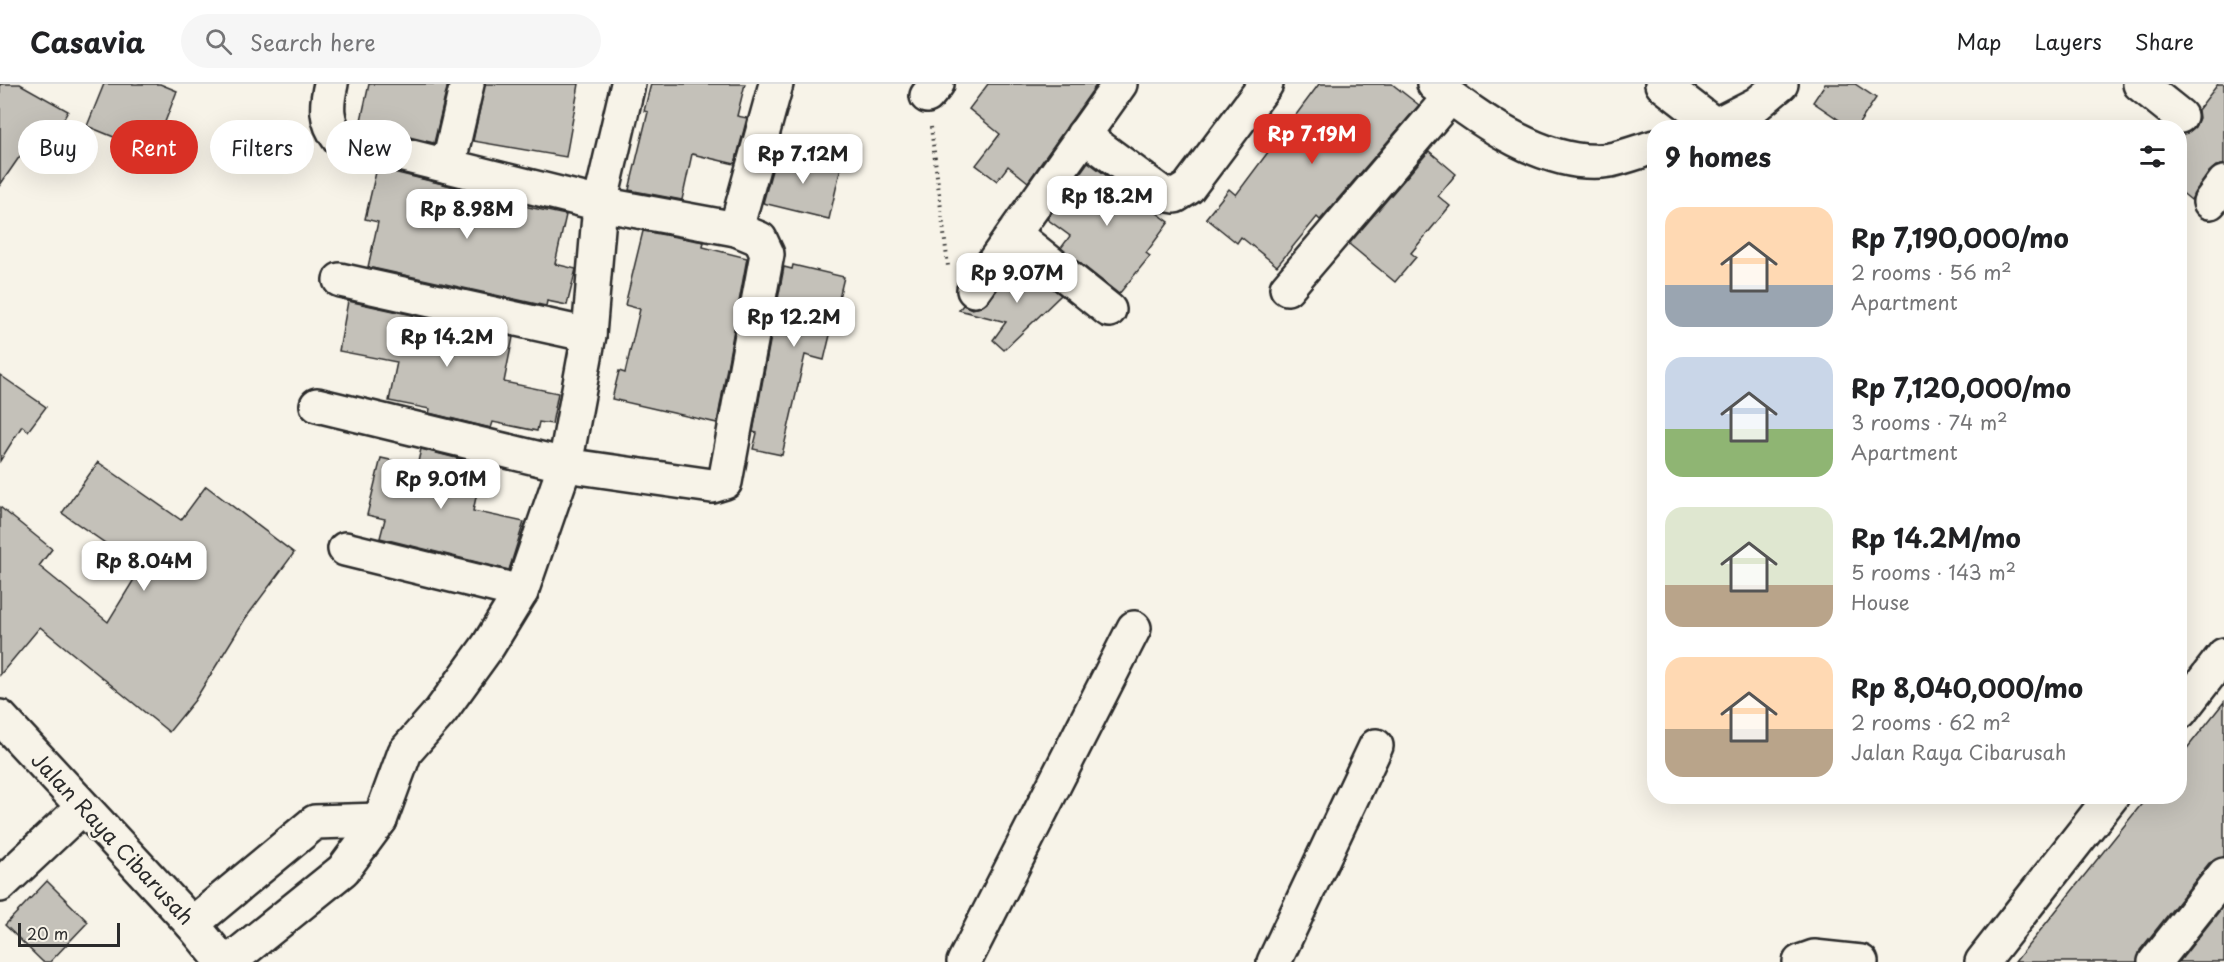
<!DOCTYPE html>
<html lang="en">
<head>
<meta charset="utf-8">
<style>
	body { margin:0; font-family:"Playpen Sans",sans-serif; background:#f6f6f6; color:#202124; height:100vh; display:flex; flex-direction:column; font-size:22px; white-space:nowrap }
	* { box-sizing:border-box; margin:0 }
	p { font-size:20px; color:#757577 }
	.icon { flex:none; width:33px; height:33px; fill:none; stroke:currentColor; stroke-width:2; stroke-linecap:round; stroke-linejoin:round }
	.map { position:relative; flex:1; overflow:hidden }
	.drawer { position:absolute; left:1647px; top:36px; width:540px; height:684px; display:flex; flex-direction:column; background:#fff; border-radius:24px; box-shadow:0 6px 24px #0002 }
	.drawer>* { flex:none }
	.guide { position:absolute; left:18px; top:36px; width:570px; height:54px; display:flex; gap:12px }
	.scale { position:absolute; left:18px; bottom:15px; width:102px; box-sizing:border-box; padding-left:6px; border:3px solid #2b2b2b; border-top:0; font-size:16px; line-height:21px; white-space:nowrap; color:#2b2b2b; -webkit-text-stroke:4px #f7f3e8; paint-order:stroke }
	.price { position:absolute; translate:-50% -51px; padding:0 14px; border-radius:12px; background:#fff; color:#222; font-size:20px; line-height:39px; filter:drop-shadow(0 2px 3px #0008) }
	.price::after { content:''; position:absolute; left:50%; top:36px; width:18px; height:14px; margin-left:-9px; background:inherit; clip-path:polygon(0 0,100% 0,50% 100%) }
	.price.selected { background:#d93025; color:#fff }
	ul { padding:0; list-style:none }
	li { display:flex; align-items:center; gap:18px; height:150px; padding:0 18px }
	li span { display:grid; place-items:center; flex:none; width:168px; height:120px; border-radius:18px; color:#555 }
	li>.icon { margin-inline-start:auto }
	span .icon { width:72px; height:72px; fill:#fffc; stroke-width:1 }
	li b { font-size:26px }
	h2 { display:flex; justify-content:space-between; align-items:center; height:72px; padding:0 18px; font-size:26px }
	.pill { padding:0 21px; border-radius:27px; background:#fff; box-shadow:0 6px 24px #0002; font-size:21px; line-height:54px }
	.pill.selected { background:#d93025; color:#fff }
	header { display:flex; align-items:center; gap:36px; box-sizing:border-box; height:84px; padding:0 30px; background:#fff; border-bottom:2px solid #e0e0e0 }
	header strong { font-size:28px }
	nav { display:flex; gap:33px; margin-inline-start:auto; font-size:21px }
	.search { width:420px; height:54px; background:#f6f6f6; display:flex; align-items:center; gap:15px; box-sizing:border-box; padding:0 21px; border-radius:33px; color:#757577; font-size:22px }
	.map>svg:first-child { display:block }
	.building { fill:#c4c1b9; stroke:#2b2b2b; stroke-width:1.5 }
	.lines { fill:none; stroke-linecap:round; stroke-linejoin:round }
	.minor-casing { stroke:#2b2b2b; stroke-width:38 }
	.major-casing { stroke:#2b2b2b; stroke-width:38 }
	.path { stroke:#2b2b2b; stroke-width:4; stroke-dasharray:1.5 4.5; stroke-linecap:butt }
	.minor { stroke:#f7f3e8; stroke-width:33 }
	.major { stroke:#f7f3e8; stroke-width:33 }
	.labels { text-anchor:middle; stroke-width:5; stroke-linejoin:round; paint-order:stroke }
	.street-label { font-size:21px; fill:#2b2b2b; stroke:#f7f3e8 }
</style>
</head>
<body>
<header>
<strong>Casavia</strong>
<div class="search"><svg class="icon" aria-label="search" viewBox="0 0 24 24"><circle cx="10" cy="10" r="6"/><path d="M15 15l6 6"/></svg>Search here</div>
<nav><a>Map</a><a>Layers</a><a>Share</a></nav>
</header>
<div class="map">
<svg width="2224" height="878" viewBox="0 0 2224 878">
	<rect width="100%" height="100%" fill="#f7f3e8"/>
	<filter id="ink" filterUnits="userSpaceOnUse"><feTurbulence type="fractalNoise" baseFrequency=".0167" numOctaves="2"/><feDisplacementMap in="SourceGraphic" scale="12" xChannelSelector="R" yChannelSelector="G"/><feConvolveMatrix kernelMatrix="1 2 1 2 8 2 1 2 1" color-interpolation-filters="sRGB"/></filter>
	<g filter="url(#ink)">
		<!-- building -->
		<g class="building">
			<polygon points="0,0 20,0 68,27 55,51 40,43 0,101"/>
			<polygon points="104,0 160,0 177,7 153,69 87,42"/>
			<polygon points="369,0 448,0 434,59 360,41"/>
			<polygon points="485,0 579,0 566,73 473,57"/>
			<polygon points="651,0 745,0 737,32 747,34 735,80 692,70 682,116 629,106 648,28 644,27"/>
			<polygon points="988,0 1097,0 1028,98 1008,82 997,97 976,81 1000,50 969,25"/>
			<polygon points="1319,0 1392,0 1419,21 1320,136 1317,133 1277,182 1241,153 1237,159 1206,134 1229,105 1236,111"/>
			<polygon points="1825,0 1855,0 1876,14 1856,44 1851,44 1813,18"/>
			<polygon points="2218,0 2224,0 2224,81 2216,82 2209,88 2191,116 2180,107 2180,50 2187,49 2195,43 2199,34 2198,26"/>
			<polygon points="1429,67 1456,90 1438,112 1450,122 1411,169 1416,173 1395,198 1349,160"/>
			<polygon points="777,68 841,83 829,135 763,119"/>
			<polygon points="1088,78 1169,138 1146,169 1150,172 1119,210 1061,164 1070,152 1047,135"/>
			<polygon points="377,84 459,104 458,108 566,131 555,180 576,185 567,221 547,217 546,222 368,183 378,138 365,135"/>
			<polygon points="643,147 704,158 703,163 747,174 717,339 612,315 619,287 625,289 640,225 625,221"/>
			<polygon points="1017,178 1037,197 1039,194 1061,211 1004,266 993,256 1006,238 959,226 963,221 972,225 981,223 989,217"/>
			<polygon points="793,181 844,193 824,276 805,271 782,371 753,365 757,349 753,348 784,183 792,185"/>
			<polygon points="348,217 513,253 504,298 558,309 552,340 539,338 537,347 493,338 491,344 429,329 430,325 389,317 397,278 339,267"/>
			<polygon points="0,291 46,323 28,347 22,342 0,377"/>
			<polygon points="421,365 483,381 473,427 524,438 509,486 380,454 385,435 367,431 381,374 417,382"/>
			<polygon points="98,378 181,436 206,402 294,469 245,535 195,616 169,648 40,543 0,591 0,423 52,465 39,482 108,538 141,484 62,429"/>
			<polygon points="2224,618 2224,773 2209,779 2140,866 2137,878 2015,878 2148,712 2180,712 2180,673"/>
			<polygon points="47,797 88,838 50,878 43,878 5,841"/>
			<polygon points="2224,821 2224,878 2179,878"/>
		</g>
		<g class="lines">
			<defs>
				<g id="minor">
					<path d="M1434,0C1479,36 1549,86 1610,76C1625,73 1640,67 1654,63"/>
					<polyline points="1662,0 1715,41"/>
					<polyline points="2140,0 2180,32"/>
					<polyline points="927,12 937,0"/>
					<polyline points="1710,44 1757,20 1781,0"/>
					<polyline points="1083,51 1163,110 1175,112 1188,104 1266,0"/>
					<polyline points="448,82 467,0"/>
					<polyline points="2210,118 2224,99"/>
					<polyline points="736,145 776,0"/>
					<polyline points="1014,150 1109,226"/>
					<polyline points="340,196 589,251"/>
					<polyline points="1287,204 1450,13"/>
					<polyline points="974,206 1120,0"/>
					<path d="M317,321L565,381L712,402L725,398L767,170L760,155L736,145L600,120L339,55C325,37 326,21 331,0"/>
					<polyline points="345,465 521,508"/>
					<polyline points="2180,628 2224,571"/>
					<polyline points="0,801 83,723"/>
					<polyline points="192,840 315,738 380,736"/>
					<polyline points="229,878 343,786 380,736 405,668 441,627 488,562 521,508 565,381 589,251 600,120 628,0"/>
					<polyline points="964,878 1134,544"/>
					<polyline points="1274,878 1376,662"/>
					<polyline points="1800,878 1814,873 1861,878"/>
					<polyline points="1982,878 2112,712"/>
					<polyline points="2155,878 2224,791"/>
				</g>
				<polyline id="major" points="0,633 192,840 223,878"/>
			</defs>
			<!-- minor casing -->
			<use href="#minor" class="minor-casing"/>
			<!-- major casing -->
			<use href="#major" class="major-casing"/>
			<!-- path -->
			<polyline class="path" points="931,43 948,182"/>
			<!-- minor -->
			<use href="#minor" class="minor"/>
			<!-- major -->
			<use href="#major" class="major"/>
		</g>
	</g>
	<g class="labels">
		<!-- street labels -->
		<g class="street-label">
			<text transform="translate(112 755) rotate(47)" y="7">Jalan Raya Cibarusah</text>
		</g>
	</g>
</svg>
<div class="scale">20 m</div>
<b class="price selected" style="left:1312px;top:81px">Rp 7.19M</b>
<b class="price" style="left:803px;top:101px">Rp 7.12M</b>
<b class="price" style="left:1107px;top:143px">Rp 18.2M</b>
<b class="price" style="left:467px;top:156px">Rp 8.98M</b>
<b class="price" style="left:1017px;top:220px">Rp 9.07M</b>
<b class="price" style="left:794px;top:264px">Rp 12.2M</b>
<b class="price" style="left:447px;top:284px">Rp 14.2M</b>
<b class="price" style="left:441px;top:426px">Rp 9.01M</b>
<b class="price" style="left:144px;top:508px">Rp 8.04M</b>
<div class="guide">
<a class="pill">Buy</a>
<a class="pill selected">Rent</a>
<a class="pill">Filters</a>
<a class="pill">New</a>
</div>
<section class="drawer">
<h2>9 homes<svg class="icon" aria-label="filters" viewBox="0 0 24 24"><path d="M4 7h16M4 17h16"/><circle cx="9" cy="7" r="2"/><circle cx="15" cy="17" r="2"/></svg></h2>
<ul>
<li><span style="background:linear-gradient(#ffd9b3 65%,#9aa5b1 0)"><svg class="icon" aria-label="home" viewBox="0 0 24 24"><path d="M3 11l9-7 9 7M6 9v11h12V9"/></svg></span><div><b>Rp 7,190,000/mo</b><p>2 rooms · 56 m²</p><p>Apartment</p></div></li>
<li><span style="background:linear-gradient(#c9d6e8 60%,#8fb573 0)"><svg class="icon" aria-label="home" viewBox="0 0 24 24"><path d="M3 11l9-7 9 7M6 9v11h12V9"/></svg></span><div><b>Rp 7,120,000/mo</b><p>3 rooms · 74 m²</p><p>Apartment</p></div></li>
<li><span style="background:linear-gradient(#dfe7d0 65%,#b9a48a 0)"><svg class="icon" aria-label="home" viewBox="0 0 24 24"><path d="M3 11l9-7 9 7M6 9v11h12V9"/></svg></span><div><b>Rp 14.2M/mo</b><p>5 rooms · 143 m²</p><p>House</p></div></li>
<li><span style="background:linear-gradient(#ffd9b3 60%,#b9a48a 0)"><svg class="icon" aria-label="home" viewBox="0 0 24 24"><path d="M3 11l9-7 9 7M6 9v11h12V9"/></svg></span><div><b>Rp 8,040,000/mo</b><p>2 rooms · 62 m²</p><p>Jalan Raya Cibarusah</p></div></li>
</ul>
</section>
</div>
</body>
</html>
